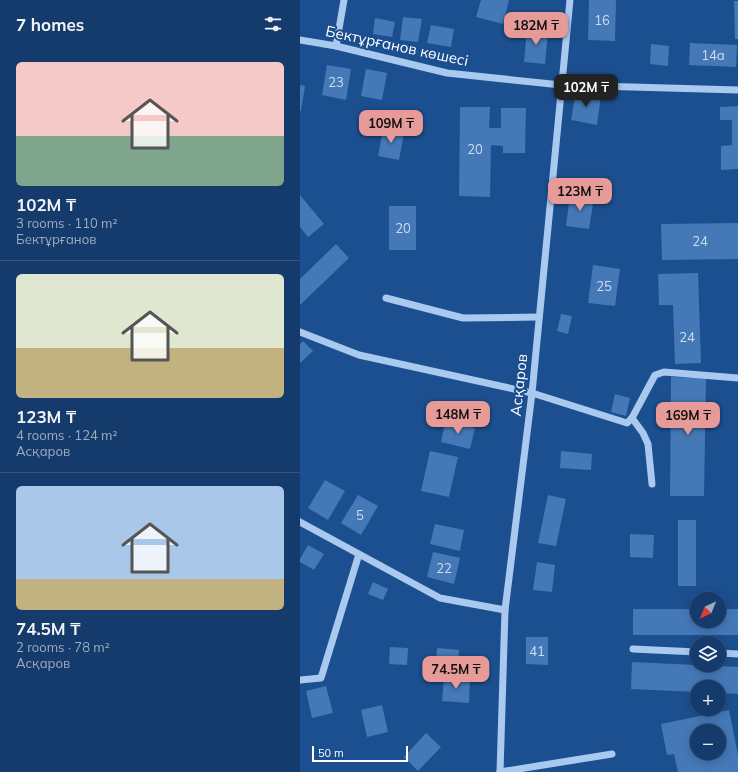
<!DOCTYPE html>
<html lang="en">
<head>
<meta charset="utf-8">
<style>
	body { margin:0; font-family:Mulish,sans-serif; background:#1d4271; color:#f1f3f6; height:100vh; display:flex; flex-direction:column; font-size:15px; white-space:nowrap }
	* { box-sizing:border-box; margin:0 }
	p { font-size:13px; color:#9dadc1 }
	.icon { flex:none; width:22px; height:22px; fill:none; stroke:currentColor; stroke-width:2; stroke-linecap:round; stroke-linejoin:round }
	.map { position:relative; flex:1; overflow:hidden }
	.sheet { display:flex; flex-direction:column; background:#143b6b; width:300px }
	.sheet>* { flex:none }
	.needle { width:26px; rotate:223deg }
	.tools { position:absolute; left:390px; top:592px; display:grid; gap:8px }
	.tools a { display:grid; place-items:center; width:36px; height:36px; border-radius:50%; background:#143b6b; box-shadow:0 2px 10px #0003,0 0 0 1px #33557e; font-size:20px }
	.scale { position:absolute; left:12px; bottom:10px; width:96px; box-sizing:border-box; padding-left:4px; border:2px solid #fff; border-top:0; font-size:11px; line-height:14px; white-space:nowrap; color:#fff; -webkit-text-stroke:3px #1b4f8f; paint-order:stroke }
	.price { position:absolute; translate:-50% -34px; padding:0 9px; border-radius:8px; background:#e69b98; color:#111; font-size:13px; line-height:26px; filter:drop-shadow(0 1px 2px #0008) }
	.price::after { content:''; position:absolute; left:50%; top:24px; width:12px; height:9px; margin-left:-6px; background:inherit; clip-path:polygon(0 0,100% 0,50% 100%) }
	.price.active { background:#222; color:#fff }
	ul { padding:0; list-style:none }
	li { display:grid; align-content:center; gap:8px; height:212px; padding:0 16px }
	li+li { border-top:1px solid #33557e }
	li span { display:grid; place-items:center; height:124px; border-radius:6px; color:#555 }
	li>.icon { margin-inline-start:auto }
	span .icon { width:72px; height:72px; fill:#fffc; stroke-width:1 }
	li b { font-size:17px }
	h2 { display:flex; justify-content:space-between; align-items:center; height:48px; padding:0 16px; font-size:17px }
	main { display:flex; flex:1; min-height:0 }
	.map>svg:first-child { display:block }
	.building { fill:#4478b7; fill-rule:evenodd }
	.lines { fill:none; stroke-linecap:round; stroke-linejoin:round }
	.minor { stroke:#a9c9ee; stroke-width:7 }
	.labels { text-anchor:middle; stroke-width:4; stroke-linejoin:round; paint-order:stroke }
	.number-label { font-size:13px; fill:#d0dded }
	.street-label { font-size:15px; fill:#fff; stroke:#1b4f8f }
</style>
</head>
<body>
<main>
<section class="sheet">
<h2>7 homes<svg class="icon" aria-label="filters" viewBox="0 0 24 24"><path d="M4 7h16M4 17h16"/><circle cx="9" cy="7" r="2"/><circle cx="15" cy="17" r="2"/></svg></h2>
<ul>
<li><span style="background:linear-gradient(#f6c9c9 60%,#7fa58c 0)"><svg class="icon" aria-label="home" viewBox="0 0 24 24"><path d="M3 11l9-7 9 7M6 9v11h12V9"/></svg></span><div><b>102M ₸</b><p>3 rooms · 110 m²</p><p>Бектұрғанов</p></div></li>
<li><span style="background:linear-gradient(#dfe7d0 60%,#c2b280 0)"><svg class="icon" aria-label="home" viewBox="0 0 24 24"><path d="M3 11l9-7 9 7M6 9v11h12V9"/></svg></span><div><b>123M ₸</b><p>4 rooms · 124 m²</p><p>Асқаров</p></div></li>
<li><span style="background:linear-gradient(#a9c7e8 75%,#c2b280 0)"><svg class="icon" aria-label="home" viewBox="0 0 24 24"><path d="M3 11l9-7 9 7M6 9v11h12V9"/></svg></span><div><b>74.5M ₸</b><p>2 rooms · 78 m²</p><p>Асқаров</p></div></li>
</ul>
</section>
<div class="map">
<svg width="438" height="772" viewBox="0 0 438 772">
	<rect width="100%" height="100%" fill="#1b4f8f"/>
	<!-- building -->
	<g class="building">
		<polygon points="181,0 209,0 203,24 176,17"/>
		<polygon points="289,0 316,0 315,41 288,40"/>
		<polygon points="434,1 438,1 438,39 435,39"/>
		<polygon points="103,17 122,19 118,42 100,40"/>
		<polygon points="75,18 95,22 92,37 73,34"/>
		<polygon points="131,25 154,29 151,47 127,43"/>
		<polygon points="227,29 248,31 245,64 224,62"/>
		<polygon points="390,43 437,45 436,67 389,65"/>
		<polygon points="351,44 369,46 368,66 350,64"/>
		<polygon points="27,65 51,69 46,100 22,95"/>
		<polygon points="66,69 87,73 82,100 61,96"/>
		<polygon points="0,85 5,86 1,111 0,111"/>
		<polygon points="276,92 301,96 297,125 271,120"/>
		<polygon points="438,106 438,169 421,170 421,146 432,145 432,120 420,120 420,107"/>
		<polygon points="160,107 190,107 189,128 201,128 201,108 226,108 225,153 203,153 203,146 191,145 190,197 159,196"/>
		<polygon points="83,129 104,133 99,160 78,156"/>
		<polygon points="0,195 24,224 8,237 0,227"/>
		<polygon points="270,195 294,198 289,229 266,226"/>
		<rect x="89" y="206" width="27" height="44"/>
		<polygon points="438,223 438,259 362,260 361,224"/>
		<polygon points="36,244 49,258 0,305 0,279"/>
		<polygon points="293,265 320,269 315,306 288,303"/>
		<polygon points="398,273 401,363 375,364 373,305 359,305 358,274"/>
		<polygon points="261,314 272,316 268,334 257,331"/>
		<polygon points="3,341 13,351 0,363 0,344"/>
		<polygon points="371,377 406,378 404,496 370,496"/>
		<polygon points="315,394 330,398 326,416 311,412"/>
		<polygon points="145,422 175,428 170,449 141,442"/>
		<polygon points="130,451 158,457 149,497 121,491"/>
		<polygon points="261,451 292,454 291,470 260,468"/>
		<polygon points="25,480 45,491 28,520 8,508"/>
		<polygon points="58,495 78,506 61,535 41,523"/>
		<polygon points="248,495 266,499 256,546 238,543"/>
		<rect x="378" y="520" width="18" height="66"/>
		<polygon points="135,524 164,530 160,551 130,544"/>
		<polygon points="330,534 354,535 353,558 330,557"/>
		<polygon points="8,545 24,554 14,570 0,562 0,559"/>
		<polygon points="133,552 160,558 154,584 127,577"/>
		<polygon points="237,562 255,565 252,592 233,590"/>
		<polygon points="73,582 88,589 83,600 68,594"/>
		<polygon points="333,609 397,609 397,621 419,621 419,609 438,609 438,635 333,635"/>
		<polygon points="226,637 248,637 248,665 226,664"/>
		<polygon points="90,647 108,648 107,665 89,664"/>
		<polygon points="137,648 159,650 157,675 135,674"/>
		<polygon points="332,662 438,667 438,694 419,693 419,687 397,687 397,692 331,689"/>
		<polygon points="144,678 170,679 169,703 142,701"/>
		<polygon points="26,686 33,713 12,718 6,691"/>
		<polygon points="82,705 88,732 67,737 61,710"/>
		<path d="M429,710L438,755V772H378L374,754L367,755L361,724ZM397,731H419V753H397Z"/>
		<polygon points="126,733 141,747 118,771 104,757"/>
	</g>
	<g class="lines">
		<!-- minor -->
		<g class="minor">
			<polyline points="0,40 36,46 147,73 261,85 438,90"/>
			<polyline points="36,46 44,0"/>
			<polyline points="86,298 163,318 239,317"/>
			<polyline points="0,332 59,355 232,393 327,423 332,418 355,375 364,372 438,378"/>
			<polyline points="332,418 343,433 348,444 352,484"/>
			<polyline points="0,522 140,598 205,610"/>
			<polyline points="333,649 397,652"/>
			<polyline points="419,653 438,654"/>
			<polyline points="0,680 21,678 59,554"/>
			<polyline points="200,772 205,610 232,393 270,0"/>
			<polyline points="200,772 312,754"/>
		</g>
	</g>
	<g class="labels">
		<!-- number labels -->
		<g class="number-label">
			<text x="302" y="25">16</text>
			<text x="413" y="60">14а</text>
			<text x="36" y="87">23</text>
			<text x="175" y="154">20</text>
			<text x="103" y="233">20</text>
			<text x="400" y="246">24</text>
			<text x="304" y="291">25</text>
			<text x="387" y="342">24</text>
			<text x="60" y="520">5</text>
			<text x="144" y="573">22</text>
			<text x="237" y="656">41</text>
		</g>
		<!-- street labels -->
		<g class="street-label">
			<text transform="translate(97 46) rotate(12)" y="5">Бектұрғанов көшесі</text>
			<text transform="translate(219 385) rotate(-84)" y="5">Асқаров</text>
		</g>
	</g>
</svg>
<div class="tools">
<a><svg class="needle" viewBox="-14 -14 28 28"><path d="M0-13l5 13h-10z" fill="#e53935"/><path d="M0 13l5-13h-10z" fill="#9dadc1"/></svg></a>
<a><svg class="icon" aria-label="layers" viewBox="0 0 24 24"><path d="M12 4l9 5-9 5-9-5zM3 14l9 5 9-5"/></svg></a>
<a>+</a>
<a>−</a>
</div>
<div class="scale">50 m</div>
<b class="price" style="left:236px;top:46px">182M ₸</b>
<b class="price active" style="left:286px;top:108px">102M ₸</b>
<b class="price" style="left:91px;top:144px">109M ₸</b>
<b class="price" style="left:280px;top:212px">123M ₸</b>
<b class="price" style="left:158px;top:435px">148M ₸</b>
<b class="price" style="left:388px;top:436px">169M ₸</b>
<b class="price" style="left:156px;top:690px">74.5M ₸</b>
</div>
</main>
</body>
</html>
